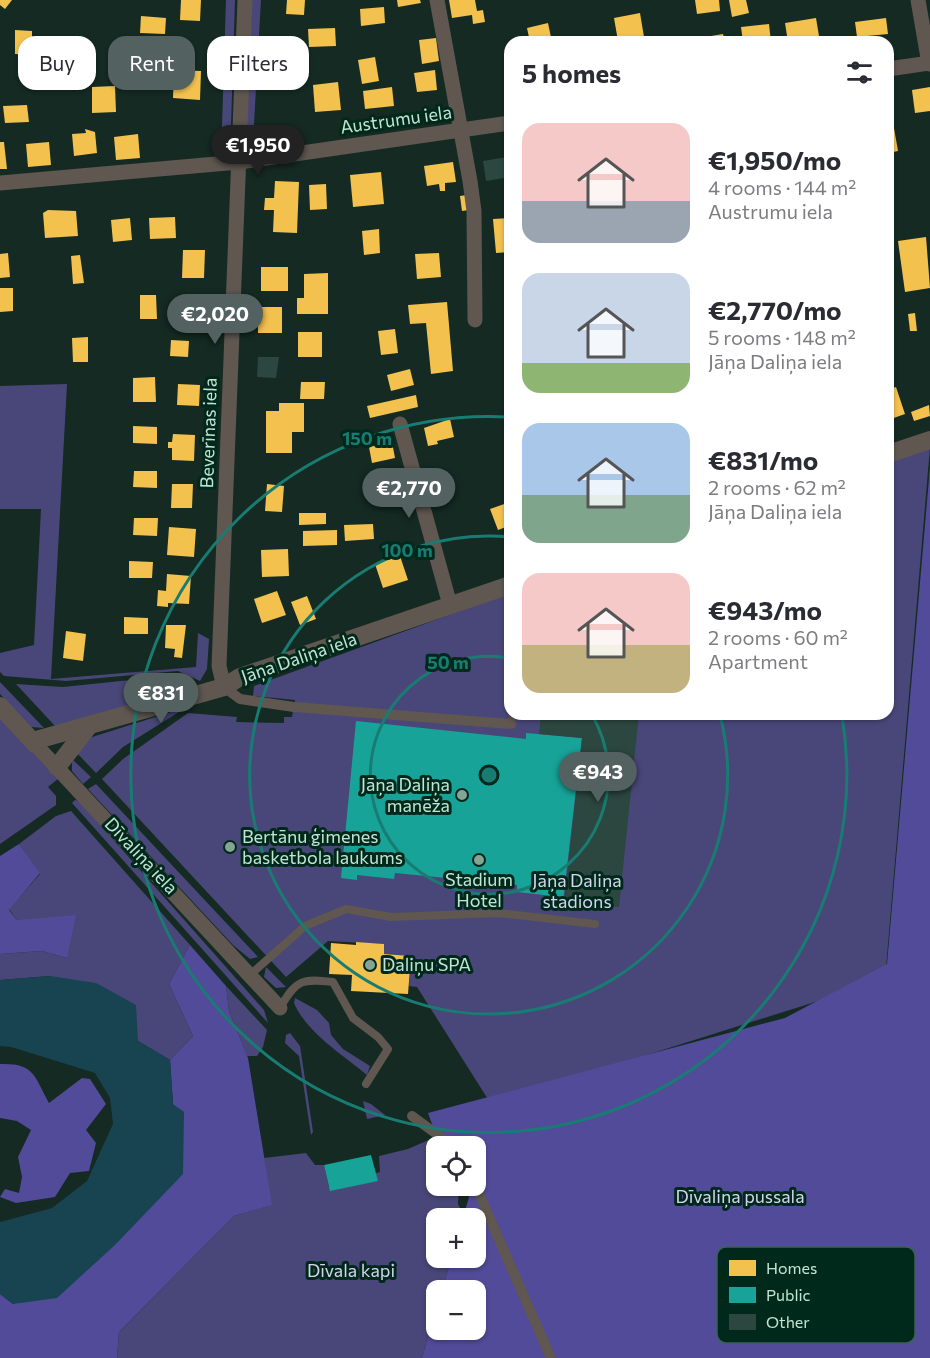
<!DOCTYPE html>
<html lang="en">
<head>
<meta charset="utf-8">
<style>
	body { margin:0; font-family:Commissioner,sans-serif; background:#f7f7f7; color:#2b2b33; height:100vh; display:flex; flex-direction:column; font-size:22px; white-space:nowrap }
	* { box-sizing:border-box; margin:0 }
	p { font-size:20px; color:#7c7c81 }
	.icon { flex:none; width:33px; height:33px; fill:none; stroke:currentColor; stroke-width:2; stroke-linecap:round; stroke-linejoin:round }
	.map { position:relative; flex:1; overflow:hidden }
	.drawer { position:absolute; left:504px; top:36px; width:390px; height:684px; display:flex; flex-direction:column; background:#fff; border-radius:18px; box-shadow:0 2px 4px #0004 }
	.drawer>* { flex:none }
	.banner { position:absolute; left:18px; top:36px; width:396px; height:54px; display:flex; gap:12px }
	.controls { position:absolute; left:426px; top:1136px; display:grid; gap:12px }
	.controls a { display:grid; place-items:center; width:60px; height:60px; border-radius:12px; background:#fff; box-shadow:0 2px 4px #0004; font-size:30px }
	.price { position:absolute; translate:-50% -51px; padding:0 14px; border-radius:21px; background:#536160; color:#fff; font-size:20px; line-height:39px; filter:drop-shadow(0 2px 3px #0008) }
	.price::after { content:''; position:absolute; left:50%; top:36px; width:18px; height:14px; margin-left:-9px; background:inherit; clip-path:polygon(0 0,100% 0,50% 100%) }
	.price.on { background:#222; color:#fff }
	ul { padding:0; list-style:none }
	li { display:flex; align-items:center; gap:18px; height:150px; padding:0 18px }
	li span { display:grid; place-items:center; flex:none; width:168px; height:120px; border-radius:18px; color:#555 }
	li>.icon { margin-inline-start:auto }
	span .icon { width:72px; height:72px; fill:#fffc; stroke-width:1 }
	li b { font-size:26px }
	h2 { display:flex; justify-content:space-between; align-items:center; height:72px; padding:0 18px; font-size:26px }
	.chip { padding:0 21px; border-radius:18px; background:#fff; box-shadow:0 2px 4px #0004; font-size:21px; line-height:54px }
	.chip.on { background:#536160; color:#fff }
	.map>svg:first-child { display:block }
	.green { fill:#494779 }
	.forest { fill:#524b99 }
	.water { fill:#184351 }
	.homes { fill:#f2c14e }
	.public { fill:#17a398 }
	.building { fill:#2c4740 }
	.lines { fill:none; stroke-linecap:round; stroke-linejoin:round }
	.service { stroke:#5f5750; stroke-width:8 }
	.pedestrian { stroke:#5f5750; stroke-width:10 }
	.minor { stroke:#5f5750; stroke-width:15 }
	.tertiary { stroke:#5f5750; stroke-width:18 }
	.ring { fill:none; stroke:#187c73; stroke-width:3 }
	.poi-dot { fill:#84a496; stroke:#00291c; stroke-width:2 }
	.labels { text-anchor:middle; stroke-width:6; stroke-linejoin:round; paint-order:stroke }
	.street-label { font-size:18px; fill:#c1e5d4; stroke:#00291c }
	.poi-label { font-size:18px; fill:#c1e5d4; stroke:#00291c; text-anchor:start }
	.park-label { font-size:18px; fill:#d5d5ee; stroke:#00291c }
	.key { fill:#00291c; stroke:#3a6153; stroke-width:1.5 }
	.key-label { font-size:16px; fill:#c1e5d4 }
	.centre { fill:#187c73; stroke:#00291c; stroke-width:3 }
	.ring-label { font-size:18px; text-anchor:middle; font-weight:bold; fill:#187c73; stroke:#00291c; stroke-width:6; stroke-linejoin:round; paint-order:stroke }
</style>
</head>
<body>
<div class="map">
<svg width="930" height="1358" viewBox="0 0 930 1358">
	<rect width="100%" height="100%" fill="#142a22"/>
	<!-- green -->
	<g class="green">
		<polygon points="226,0 235,0 230,156 221,157"/>
		<polygon points="252,0 261,0 253,141 262,148 261,154 248,152 246,148"/>
		<polygon points="67,384 51,679 196,667 198,633 209,639 207,669 200,681 178,671 66,681 4,676 0,672 0,653 34,645 41,509 0,509 0,386"/>
		<polygon points="930,447 885,980 491,1104 417,987 409,986 411,956 384,954 384,944 328,941 286,977 102,779 123,759 188,713 237,717 236,722 284,723 284,717 292,717 295,700 253,696 254,686 510,593 510,714 888,714 888,462"/>
		<polygon points="160,677 192,689 56,727 16,684 63,687"/>
		<polygon points="0,682 44,728 31,727 0,694"/>
		<polygon points="187,707 123,747 96,773 76,752 89,738"/>
		<polygon points="0,718 59,778 48,787 56,796 56,805 0,844"/>
		<polygon points="72,759 91,777 83,784 72,771"/>
		<polygon points="96,784 258,957 250,959 233,945 88,789"/>
		<polygon points="75,800 79,801 264,1010 268,1023 72,803"/>
		<polygon points="71,811 190,945 169,984 193,1036 170,1060 138,1041 50,976 0,980 0,954 42,951 67,958 17,920 9,909 40,874 19,844 56,816"/>
		<polygon points="266,967 286,987 276,988 264,977"/>
		<polygon points="226,986 267,1030 263,1047 257,1056 247,1056 229,1011"/>
		<path d="M295,998L317,1010L329,1023L331,1035L343,1049L370,1066L367,1075C342,1054 307,1033 294,1003Z"/>
		<polygon points="290,1033 300,1046 313,1132 311,1135 299,1056 285,1043 286,1035"/>
		<polygon points="363,1101 371,1104 385,1115 367,1119"/>
		<polygon points="433,1138 445,1146 436,1146 436,1185 459,1185 458,1204 464,1216 436,1218 436,1257 452,1257 442,1290 436,1290 436,1308 422,1358 117,1358 119,1332 234,1216 271,1205 264,1158 306,1153 315,1165 324,1165 329,1187 380,1172 379,1156 408,1149"/>
	</g>
	<!-- forest -->
	<g class="forest">
		<polygon points="930,467 930,1358 422,1358 436,1308 436,1329 476,1329 476,1290 442,1290 452,1257 476,1257 476,1218 463,1218 469,1197 462,1185 476,1185 476,1146 440,1146 428,1113 785,1018 887,964"/>
		<polygon points="19,844 40,873 9,910 17,920 76,915 67,958 42,951 0,954 0,856"/>
		<polygon points="190,945 226,986 229,1011 248,1058 272,1205 234,1216 119,1332 117,1358 0,1358 0,1294 13,1304 173,1104 170,1060 193,1036 169,984"/>
		<path d="M0,1064C35,1063 34,1076 49,1103L82,1078L90,1079L106,1104L86,1130L96,1143L89,1171L70,1173L55,1197L16,1203L0,1197L5,1189L19,1193L22,1177L18,1157L31,1130L17,1121L0,1118Z"/>
	</g>
	<!-- water -->
	<polygon class="water" points="50,976 96,983 136,1005 138,1041 170,1060 173,1104 184,1112 183,1174 115,1245 57,1298 13,1304 0,1294 0,1222 52,1208 87,1181 113,1124 110,1098 95,1073 11,1047 0,1046 0,980"/>
	<!-- homes -->
	<g class="homes">
		<polygon points="0,0 12,0 5,9 0,5"/>
		<polygon points="181,0 201,0 200,21 180,20"/>
		<polygon points="287,0 305,0 304,15 286,14"/>
		<polygon points="397,0 420,0 421,3 398,7"/>
		<polygon points="449,0 475,0 477,11 483,10 485,22 473,24 472,15 452,18"/>
		<polygon points="695,0 719,0 720,11 697,14"/>
		<polygon points="729,0 746,0 749,13 732,17"/>
		<polygon points="384,7 385,23 361,26 360,9"/>
		<polygon points="640,13 644,37 618,41 614,18"/>
		<polygon points="141,16 166,18 165,34 140,33"/>
		<polygon points="816,18 820,42 788,42 785,23"/>
		<polygon points="886,18 888,34 857,37 855,22"/>
		<polygon points="548,23 552,42 530,42 527,28"/>
		<polygon points="769,24 771,42 743,42 741,27"/>
		<polygon points="335,28 336,46 309,47 308,29"/>
		<polygon points="15,30 32,31 32,55 15,54"/>
		<polygon points="723,34 725,42 694,42 693,39"/>
		<polygon points="436,38 439,61 422,64 419,40"/>
		<polygon points="141,42 165,43 165,60 140,59"/>
		<polygon points="375,57 379,81 362,84 358,60"/>
		<polygon points="174,70 201,71 200,100 173,98"/>
		<polygon points="435,70 437,90 417,92 414,73"/>
		<polygon points="338,82 341,110 315,112 313,85"/>
		<polygon points="115,86 116,112 92,113 92,87"/>
		<polygon points="392,87 394,106 365,109 363,91"/>
		<polygon points="930,87 930,111 915,113 912,90"/>
		<polygon points="27,105 29,122 5,123 3,106"/>
		<polygon points="894,128 898,151 888,153 888,129"/>
		<polygon points="85,129 95,132 97,153 74,156 72,134 86,133"/>
		<polygon points="138,134 140,158 116,160 114,137"/>
		<polygon points="0,142 4,142 7,169 0,169"/>
		<polygon points="49,142 51,165 28,167 26,144"/>
		<polygon points="453,162 456,182 445,183 445,191 440,191 439,184 427,186 424,166"/>
		<polygon points="381,172 384,204 353,207 350,175"/>
		<polygon points="275,181 299,182 297,233 273,232 274,210 264,210 265,198 274,198"/>
		<polygon points="326,184 327,209 310,210 309,185"/>
		<polygon points="467,195 469,210 462,211 460,196"/>
		<polygon points="48,210 76,211 78,236 45,238 43,213"/>
		<polygon points="175,217 176,238 150,239 149,218"/>
		<polygon points="130,218 132,240 113,242 111,220"/>
		<polygon points="510,218 510,252 496,253 493,219"/>
		<polygon points="379,229 380,253 364,255 362,231"/>
		<polygon points="926,237 930,288 905,292 898,241"/>
		<polygon points="183,250 205,250 204,278 182,278"/>
		<polygon points="8,253 10,277 0,278 0,254"/>
		<polygon points="439,253 441,277 417,279 415,254"/>
		<polygon points="80,255 84,283 73,284 71,256"/>
		<rect x="261" y="267" width="27" height="24"/>
		<polygon points="328,273 328,314 297,314 297,298 304,298 304,274"/>
		<polygon points="0,288 13,288 13,311 0,312"/>
		<polygon points="140,295 156,295 157,319 140,319"/>
		<polygon points="190,295 203,295 202,322 189,321"/>
		<polygon points="447,302 453,371 431,374 426,323 410,324 408,305"/>
		<rect x="258" y="307" width="24" height="26"/>
		<polygon points="506,313 510,313 510,334 509,334"/>
		<polygon points="915,313 917,331 910,331 908,314"/>
		<polygon points="888,315 892,334 888,335"/>
		<polygon points="395,329 398,353 381,355 378,331"/>
		<rect x="298" y="332" width="24" height="25"/>
		<polygon points="88,337 88,362 73,362 72,338"/>
		<polygon points="171,340 189,341 188,357 170,356"/>
		<polygon points="410,369 414,385 391,391 387,375"/>
		<polygon points="155,377 156,402 133,402 133,378"/>
		<polygon points="301,382 325,382 324,399 300,399"/>
		<polygon points="178,384 200,385 199,406 177,405"/>
		<polygon points="896,387 905,414 888,420 888,390"/>
		<polygon points="416,395 418,407 370,418 367,406"/>
		<polygon points="279,403 304,403 304,432 292,432 292,453 266,453 266,411 279,411"/>
		<polygon points="929,405 930,416 914,421 911,412"/>
		<polygon points="450,419 454,437 437,441 438,444 428,446 424,428"/>
		<polygon points="133,426 157,427 157,444 133,443"/>
		<polygon points="173,434 195,435 194,461 172,460 172,448 168,448 168,442 172,442"/>
		<polygon points="392,442 395,458 372,463 369,447"/>
		<polygon points="134,471 157,471 157,488 133,487"/>
		<polygon points="172,484 193,484 192,508 171,508"/>
		<polygon points="267,484 284,486 282,512 265,511"/>
		<polygon points="510,502 510,530 507,531 506,527 498,530 490,509"/>
		<polygon points="299,513 326,513 326,524 299,525"/>
		<polygon points="134,518 158,518 157,536 133,535"/>
		<polygon points="373,524 374,539 345,541 344,525"/>
		<polygon points="169,527 196,529 194,557 167,555"/>
		<polygon points="337,530 337,545 303,546 303,531"/>
		<polygon points="288,549 289,576 262,577 261,550"/>
		<polygon points="400,556 408,580 383,588 375,564"/>
		<polygon points="129,561 153,562 152,578 129,578"/>
		<polygon points="167,574 191,576 189,604 168,603 168,607 157,606 158,590 166,591"/>
		<polygon points="277,591 286,615 262,623 254,599"/>
		<polygon points="307,596 316,619 300,625 291,602"/>
		<polygon points="124,617 148,618 148,634 124,634"/>
		<polygon points="166,625 186,625 182,658 174,657 175,649 165,648"/>
		<polygon points="66,631 86,634 83,661 63,658"/>
		<polygon points="356,942 384,944 384,954 411,956 408,994 351,991 352,975 329,974 331,943 356,945"/>
	</g>
	<!-- public -->
	<g class="public">
		<polygon points="356,721 526,739 526,733 582,738 563,901 552,900 553,896 517,892 517,885 395,873 394,879 357,875 357,880 341,878"/>
		<polygon points="371,1155 378,1181 330,1191 324,1165"/>
	</g>
	<!-- building -->
	<g class="building">
		<polygon points="507,157 510,177 486,181 483,161"/>
		<polygon points="258,357 279,357 276,378 257,377"/>
		<polygon points="541,714 639,714 619,907 564,902 582,738 539,734"/>
	</g>
	<g class="lines">
		<!-- service -->
		<g class="service">
			<polyline points="511,724 513,714"/>
			<polyline points="251,974 305,926 346,909 391,917 499,913 595,924"/>
			<path d="M280,1008C296,980 302,978 333,982L353,1018L378,1037L388,1049L366,1084"/>
		</g>
		<!-- pedestrian -->
		<g class="pedestrian">
			<polyline points="224,687 240,699 294,707 511,724"/>
			<polyline points="412,1116 453,1146"/>
			<polyline points="475,1185 551,1358"/>
		</g>
		<!-- minor -->
		<g class="minor">
			<polyline points="437,0 470,181 474,211 475,320"/>
			<polyline points="918,0 929,64"/>
			<polyline points="888,69 930,63"/>
			<polyline points="0,183 239,162 510,123"/>
			<polyline points="400,424 450,605"/>
			<polyline points="224,687 219,666 245,0"/>
			<polyline points="35,744 280,1008"/>
		</g>
		<!-- tertiary -->
		<g class="tertiary">
			<polyline points="888,454 930,440"/>
			<polyline points="0,706 35,744"/>
			<polyline points="33,741 224,687 240,677 510,585"/>
			<polyline points="57,767 88,727"/>
		</g>
	</g>
	<!-- distance rings -->
	<g class="ring">
		<path d="M592 715A119 119 0 1 1 510 658"/>
		<path d="M720 715A239 239 0 1 1 510 537"/>
		<path d="M842 716A358 358 0 1 1 508 417"/>
	</g>
	<!-- markers -->
	<g class="poi-dot">
		<circle cx="462" cy="795" r="6"/>
		<circle cx="230" cy="847" r="6"/>
		<circle cx="479" cy="860" r="6"/>
		<circle cx="370" cy="965" r="6"/>
	</g>
	<g class="labels">
		<!-- street labels -->
		<g class="street-label">
			<text transform="translate(396 120) rotate(-8)" y="6">Austrumu iela</text>
			<text transform="translate(209 433) rotate(-88)" y="6">Beverīnas iela</text>
			<text transform="translate(299 658) rotate(-19)" y="6">Jāņa Daliņa iela</text>
			<text transform="translate(141 856) rotate(47)" y="6">Dīvaliņa iela</text>
		</g>
		<!-- poi labels -->
		<g class="poi-label">
			<text x="450" y="791" text-anchor="end">Jāņa Daliņa<tspan x="450" dy="21">manēža</tspan></text>
			<text x="242" y="843">Bertānu ģimenes<tspan x="242" dy="21">basketbola laukums</tspan></text>
			<text x="479" y="886" text-anchor="middle">Stadium<tspan x="479" dy="21">Hotel</tspan></text>
			<text x="382" y="971">Daliņu SPA</text>
		</g>
		<!-- park labels -->
		<g class="park-label">
			<text x="577" y="887">Jāņa Daliņa<tspan x="577" dy="21">stadions</tspan></text>
			<text x="740" y="1203">Dīvaliņa pussala</text>
			<text x="351" y="1277">Dīvala kapi</text>
		</g>
	</g>
	<!-- legend -->
	<rect x="717" y="1247" width="198" height="96" rx="9" class="key"/>
	<rect x="729" y="1260" width="27" height="16" fill="#f2c14e"/>
	<rect x="729" y="1287" width="27" height="16" fill="#17a398"/>
	<rect x="729" y="1314" width="27" height="16" fill="#2c4740"/>
	<g class="key-label">
		<text x="766" y="1274">Homes</text>
		<text x="766" y="1301">Public</text>
		<text x="766" y="1328">Other</text>
	</g>
	<circle cx="489" cy="775" r="9" class="centre"/>
	<g class="ring-label">
		<text x="367" y="445">150 m</text>
		<text x="407" y="557">100 m</text>
		<text x="448" y="669">50 m</text>
	</g>
</svg>
<div class="controls">
<a><svg class="icon" aria-label="locate" viewBox="0 0 24 24"><circle cx="12" cy="12" r="6"/><path d="M12 2v4M12 18v4M2 12h4M18 12h4"/></svg></a>
<a>+</a>
<a>−</a>
</div>
<b class="price on" style="left:258px;top:176px">€1,950</b>
<b class="price" style="left:215px;top:345px">€2,020</b>
<b class="price" style="left:409px;top:519px">€2,770</b>
<b class="price" style="left:161px;top:724px">€831</b>
<b class="price" style="left:598px;top:803px">€943</b>
<div class="banner">
<a class="chip">Buy</a>
<a class="chip on">Rent</a>
<a class="chip">Filters</a>
</div>
<section class="drawer">
<h2>5 homes<svg class="icon" aria-label="filters" viewBox="0 0 24 24"><path d="M4 7h16M4 17h16"/><circle cx="9" cy="7" r="2"/><circle cx="15" cy="17" r="2"/></svg></h2>
<ul>
<li><span style="background:linear-gradient(#f6c9c9 65%,#9aa5b1 0)"><svg class="icon" aria-label="home" viewBox="0 0 24 24"><path d="M3 11l9-7 9 7M6 9v11h12V9"/></svg></span><div><b>€1,950/mo</b><p>4 rooms · 144 m²</p><p>Austrumu iela</p></div></li>
<li><span style="background:linear-gradient(#c9d6e8 75%,#8fb573 0)"><svg class="icon" aria-label="home" viewBox="0 0 24 24"><path d="M3 11l9-7 9 7M6 9v11h12V9"/></svg></span><div><b>€2,770/mo</b><p>5 rooms · 148 m²</p><p>Jāņa Daliņa iela</p></div></li>
<li><span style="background:linear-gradient(#a9c7e8 60%,#7fa58c 0)"><svg class="icon" aria-label="home" viewBox="0 0 24 24"><path d="M3 11l9-7 9 7M6 9v11h12V9"/></svg></span><div><b>€831/mo</b><p>2 rooms · 62 m²</p><p>Jāņa Daliņa iela</p></div></li>
<li><span style="background:linear-gradient(#f6c9c9 60%,#c2b280 0)"><svg class="icon" aria-label="home" viewBox="0 0 24 24"><path d="M3 11l9-7 9 7M6 9v11h12V9"/></svg></span><div><b>€943/mo</b><p>2 rooms · 60 m²</p><p>Apartment</p></div></li>
</ul>
</section>
</div>
</body>
</html>
